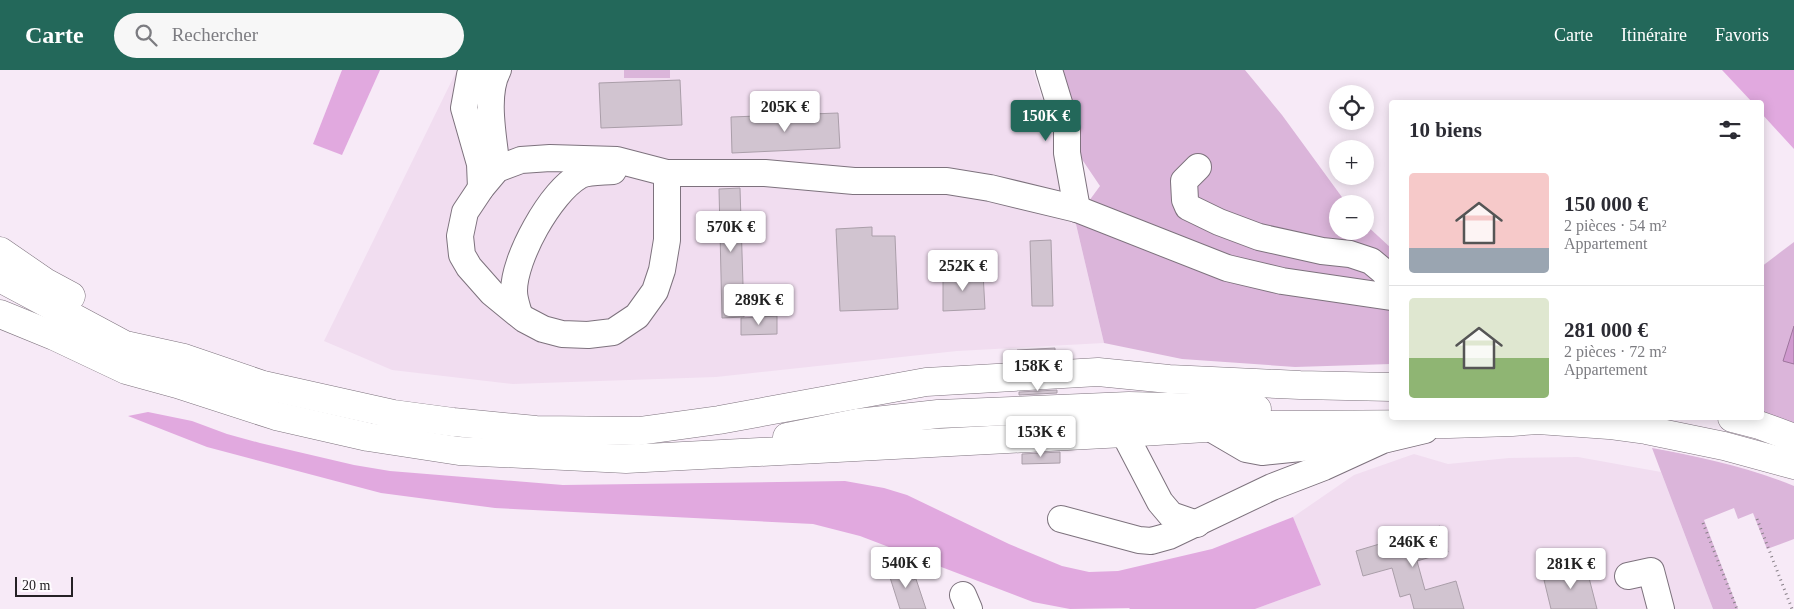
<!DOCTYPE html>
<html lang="fr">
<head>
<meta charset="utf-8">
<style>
	body { margin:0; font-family:"Times New Roman",serif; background:#f7f7f7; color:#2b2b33; height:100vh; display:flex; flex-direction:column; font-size:19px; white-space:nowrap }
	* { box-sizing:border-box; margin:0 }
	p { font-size:16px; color:#7c7c81 }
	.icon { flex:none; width:28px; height:28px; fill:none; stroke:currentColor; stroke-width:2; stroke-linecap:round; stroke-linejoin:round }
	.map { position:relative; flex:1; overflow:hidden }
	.panel { position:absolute; left:1389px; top:30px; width:375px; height:320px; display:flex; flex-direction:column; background:#fff; border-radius:5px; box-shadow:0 2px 12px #0003 }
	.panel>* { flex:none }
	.buttons { position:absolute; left:1329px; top:15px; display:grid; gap:10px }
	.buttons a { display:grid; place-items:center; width:45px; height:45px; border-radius:50%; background:#fff; box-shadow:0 2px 12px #0003; font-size:25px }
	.scale { position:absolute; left:15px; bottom:12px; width:58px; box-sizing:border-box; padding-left:5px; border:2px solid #252125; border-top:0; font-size:14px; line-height:18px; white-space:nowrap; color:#252125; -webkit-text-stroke:4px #fefbfe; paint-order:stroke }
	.price { position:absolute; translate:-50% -42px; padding:0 11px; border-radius:5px; background:#fff; color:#222; font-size:16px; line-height:32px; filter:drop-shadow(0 1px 2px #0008) }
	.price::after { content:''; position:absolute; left:50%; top:30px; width:15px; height:11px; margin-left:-8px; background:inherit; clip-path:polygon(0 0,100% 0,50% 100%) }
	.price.current { background:#23685a; color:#fff }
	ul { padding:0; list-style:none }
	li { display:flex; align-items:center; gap:15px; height:125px; padding:0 20px }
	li+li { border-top:1px solid #e1e1e2 }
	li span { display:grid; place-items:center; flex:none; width:140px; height:100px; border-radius:5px; color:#555 }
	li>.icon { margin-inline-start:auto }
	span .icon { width:60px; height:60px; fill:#fffc; stroke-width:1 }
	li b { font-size:21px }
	h2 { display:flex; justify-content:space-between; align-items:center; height:60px; padding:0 20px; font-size:21px }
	header { display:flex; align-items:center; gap:30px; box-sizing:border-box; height:70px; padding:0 25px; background:#23685a; color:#fff }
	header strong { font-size:24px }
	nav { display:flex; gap:28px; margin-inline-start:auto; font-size:18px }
	.search { width:350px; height:45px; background:#f7f7f7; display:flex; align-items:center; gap:12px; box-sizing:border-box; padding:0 18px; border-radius:28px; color:#7c7c81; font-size:19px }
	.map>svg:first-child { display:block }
	.built { fill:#f1ddf0 }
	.green { fill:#dbb5da }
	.forest { fill:#e1a9df }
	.water { fill:#d099cf; stroke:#9d759c }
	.building { fill:#d1c4d0; stroke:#aa9ea9 }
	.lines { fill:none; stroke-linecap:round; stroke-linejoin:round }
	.minor-casing { stroke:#7d727d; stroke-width:28 }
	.highway-casing { stroke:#7d727d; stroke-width:29 }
	.path { stroke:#888088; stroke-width:3; stroke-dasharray:1 4; stroke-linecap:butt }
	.minor { stroke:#fff; stroke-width:26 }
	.highway { stroke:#fff; stroke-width:28 }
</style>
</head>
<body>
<header>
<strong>Carte</strong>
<div class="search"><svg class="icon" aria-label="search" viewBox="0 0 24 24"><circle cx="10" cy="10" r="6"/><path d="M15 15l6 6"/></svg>Rechercher</div>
<nav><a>Carte</a><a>Itinéraire</a><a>Favoris</a></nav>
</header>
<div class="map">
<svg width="1794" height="539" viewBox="0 0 1794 539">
	<rect width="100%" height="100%" fill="#f7eaf7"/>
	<!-- built -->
	<g class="built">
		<polygon points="457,0 1033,0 1060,87 1104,273 957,281 716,307 513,314 392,300 324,271"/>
		<polygon points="1414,384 1448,394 1509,388 1578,387 1661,402 1713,539 1255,539 1321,515 1293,447 1354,405"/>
	</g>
	<!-- green -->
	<g class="green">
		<rect x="624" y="0" width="46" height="8"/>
		<polygon points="1054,0 1245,0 1282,45 1347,134 1338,134 1338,161 1365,161 1365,154 1391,178 1391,294 1295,297 1182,289 1104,273 1075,150 1100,116 1073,76"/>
		<polygon points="1794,172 1794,353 1761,343 1761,197"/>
		<path d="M1652,378C1700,387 1748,397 1794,416V469L1767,479L1753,443L1738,449L1734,438L1704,450L1738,539H1713Z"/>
	</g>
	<!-- forest -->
	<g class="forest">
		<polygon points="342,0 380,0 342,85 313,74"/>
		<polygon points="1722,0 1794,0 1794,79 1761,43 1761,32 1752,32"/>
		<polygon points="148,342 192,351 227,364 260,373 354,395 390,401 563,415 845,411 884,418 907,425 1009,474 1062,496 1089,502 1118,501 1212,479 1293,447 1321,515 1255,539 1130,539 1129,538 1070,539 1033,532 860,466 813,454 495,438 381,423 207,377 128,346"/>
	</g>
	<!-- water -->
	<polygon class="water" points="1794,256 1794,294 1783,291"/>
	<!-- building -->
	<g class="building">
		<polygon points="680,10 682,55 601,58 599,13"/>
		<polygon points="838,43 840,78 732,83 731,47"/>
		<polygon points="740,118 744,247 722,248 719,119"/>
		<polygon points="872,157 872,166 895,166 898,239 840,241 836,159"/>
		<polygon points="1051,170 1053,236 1032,236 1030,171"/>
		<polygon points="983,203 985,239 943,241 943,204"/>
		<polygon points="777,246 777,264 741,265 741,248"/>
		<polygon points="1055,278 1055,289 1017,291 1017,280"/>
		<polygon points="1057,320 1057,323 1019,325 1019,322"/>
		<polygon points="1060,382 1060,393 1022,394 1022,384"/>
		<polygon points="1440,456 1448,482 1417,491 1425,520 1456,511 1464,539 1414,539 1410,524 1400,527 1392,498 1363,506 1356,481"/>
		<polygon points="1580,490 1587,500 1597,539 1551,539 1544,510 1569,504"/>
		<polygon points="908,495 913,510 916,509 926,539 900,539 888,501"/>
	</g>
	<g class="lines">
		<defs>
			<g id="minor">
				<polyline points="474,0 470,5 464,38 480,94 481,118"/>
				<polyline points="1049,0 1067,59 1067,83 1077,139"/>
				<polyline points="1198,97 1184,111 1185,130 1188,137 1219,152 1259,167 1322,181 1350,184 1371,191 1383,201 1391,211"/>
				<path d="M497,99C494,71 484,25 498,0"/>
				<polyline points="667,103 667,170 662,200 655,221 637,246 613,262 588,265 562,264 543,259 524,249 492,223 469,197 462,185 460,166 465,142 481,118 497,99 521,90 550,88 617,90 667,103 765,103 854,111 947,111 990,118 1077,139 1227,198 1282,211 1391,227"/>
				<path d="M519,244C517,237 514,229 514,221C514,188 550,123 579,106C587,101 603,102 613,101"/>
				<polyline points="1210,358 1246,379 1262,382 1360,372"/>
				<polyline points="1124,363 1160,432 1171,445 1197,454"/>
				<polyline points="1061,449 1139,470 1151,471 1169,466 1272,417 1324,397 1383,370 1425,360"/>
				<polyline points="1628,506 1651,501 1661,539"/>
				<polyline points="963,525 969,539"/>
			</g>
			<g id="highway">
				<polyline points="0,181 45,212 71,226"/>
				<polyline points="0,208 125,275 184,288 263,315 393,344 453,352 536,360 639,361 719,350 926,312 1098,302 1169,309 1300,315 1391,317"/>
				<polyline points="0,244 54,266 126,300 177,314 276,346 368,367 459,381 626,389 1124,363 1255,355 1449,354 1512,352 1538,350 1609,355 1646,360 1724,376 1794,395"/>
				<polyline points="1732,348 1759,355 1794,368"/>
				<polyline points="787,367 857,353 938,344 1129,336 1257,339"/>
			</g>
		</defs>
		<!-- minor casing -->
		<use href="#minor" class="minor-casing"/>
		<!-- highway casing -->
		<use href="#highway" class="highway-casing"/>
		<!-- path -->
		<g class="path">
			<polyline points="1757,449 1792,539"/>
			<polyline points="1703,453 1737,539"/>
		</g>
		<!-- minor -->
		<use href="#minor" class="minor"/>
		<!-- highway -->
		<use href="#highway" class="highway"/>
	</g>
</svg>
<div class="buttons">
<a><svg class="icon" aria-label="locate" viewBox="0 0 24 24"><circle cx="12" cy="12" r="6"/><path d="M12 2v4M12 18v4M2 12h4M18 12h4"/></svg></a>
<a>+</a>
<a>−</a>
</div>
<div class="scale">20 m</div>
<b class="price" style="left:785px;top:63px">205K €</b>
<b class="price current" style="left:1046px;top:72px">150K €</b>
<b class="price" style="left:731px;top:183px">570K €</b>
<b class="price" style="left:963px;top:222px">252K €</b>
<b class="price" style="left:759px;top:256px">289K €</b>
<b class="price" style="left:1038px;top:322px">158K €</b>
<b class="price" style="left:1041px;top:388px">153K €</b>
<b class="price" style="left:1413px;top:498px">246K €</b>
<b class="price" style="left:906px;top:519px">540K €</b>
<b class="price" style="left:1571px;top:520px">281K €</b>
<section class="panel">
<h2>10 biens<svg class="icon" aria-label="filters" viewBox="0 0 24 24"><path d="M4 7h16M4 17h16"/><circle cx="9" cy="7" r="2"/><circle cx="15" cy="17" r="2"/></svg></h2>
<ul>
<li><span style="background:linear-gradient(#f6c9c9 75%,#9aa5b1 0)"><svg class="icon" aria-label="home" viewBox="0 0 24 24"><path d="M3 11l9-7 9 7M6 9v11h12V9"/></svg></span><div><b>150 000 €</b><p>2 pièces · 54 m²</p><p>Appartement</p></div></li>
<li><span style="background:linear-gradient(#dfe7d0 60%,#8fb573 0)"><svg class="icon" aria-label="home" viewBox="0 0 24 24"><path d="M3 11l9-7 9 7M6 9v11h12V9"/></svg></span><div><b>281 000 €</b><p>2 pièces · 72 m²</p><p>Appartement</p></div></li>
</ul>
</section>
</div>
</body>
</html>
